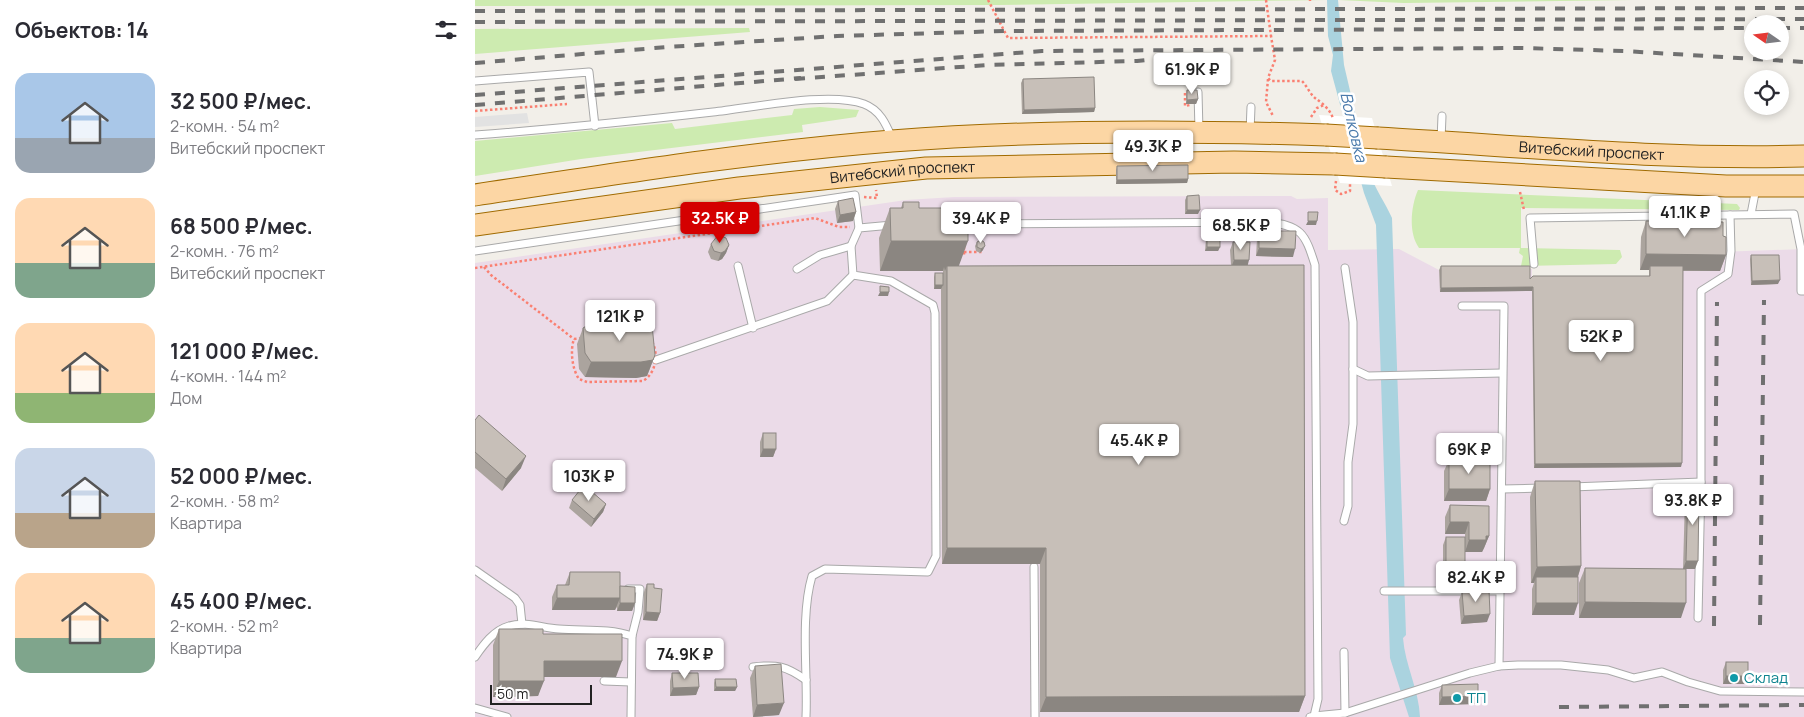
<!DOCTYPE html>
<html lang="ru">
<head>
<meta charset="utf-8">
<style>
	body { margin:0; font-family:Manrope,sans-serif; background:#f7f7f7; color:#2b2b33; height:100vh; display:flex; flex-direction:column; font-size:19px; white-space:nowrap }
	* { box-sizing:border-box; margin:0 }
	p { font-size:16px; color:#7c7c81 }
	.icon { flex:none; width:28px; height:28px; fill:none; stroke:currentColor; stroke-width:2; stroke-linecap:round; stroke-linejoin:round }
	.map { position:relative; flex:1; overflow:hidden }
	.side { display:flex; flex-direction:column; background:#fff; width:475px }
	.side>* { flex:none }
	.needle { width:32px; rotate:284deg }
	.tools { position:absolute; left:1269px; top:15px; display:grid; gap:10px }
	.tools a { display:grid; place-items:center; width:45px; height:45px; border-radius:50%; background:#fff; box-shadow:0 2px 8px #0003; font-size:25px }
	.scale { position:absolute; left:15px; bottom:12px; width:102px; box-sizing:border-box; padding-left:5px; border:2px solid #222; border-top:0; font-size:14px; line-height:18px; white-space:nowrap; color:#222; -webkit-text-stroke:4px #fff; paint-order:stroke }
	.price { position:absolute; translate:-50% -42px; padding:0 11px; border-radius:5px; background:#fff; color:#222; font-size:16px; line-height:32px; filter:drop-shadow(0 1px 2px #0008) }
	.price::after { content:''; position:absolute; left:50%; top:30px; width:15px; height:11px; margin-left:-8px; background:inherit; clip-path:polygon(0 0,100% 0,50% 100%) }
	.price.active { background:#d40000; color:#fff }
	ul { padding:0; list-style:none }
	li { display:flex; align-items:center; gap:15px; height:125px; padding:0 15px }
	li span { display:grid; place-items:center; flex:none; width:140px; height:100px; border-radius:15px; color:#555 }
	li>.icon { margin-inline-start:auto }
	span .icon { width:60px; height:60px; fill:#fffc; stroke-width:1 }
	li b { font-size:21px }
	h2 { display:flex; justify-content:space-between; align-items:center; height:60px; padding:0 15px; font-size:21px }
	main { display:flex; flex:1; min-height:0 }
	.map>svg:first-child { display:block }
	.industrial { fill:#ebdbe8 }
	.grass { fill:#cdebb0 }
	.parking { fill:#e2e2e2 }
	.water { fill:#aad3df }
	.pier { fill:#fff }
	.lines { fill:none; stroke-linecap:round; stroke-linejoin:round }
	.service-casing { stroke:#a9a9a9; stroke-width:9 }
	.primary-casing { stroke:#a06b00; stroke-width:23 }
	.path { stroke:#fa8072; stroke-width:2.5; stroke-dasharray:2.5 2.5; stroke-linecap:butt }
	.service { stroke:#fff; stroke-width:7 }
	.primary { stroke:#fcd6a4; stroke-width:21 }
	.rail { stroke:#707070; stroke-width:4; stroke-dasharray:10 10; stroke-linecap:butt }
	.primary-bridge-casing { stroke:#a06b00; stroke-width:23; stroke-linecap:butt }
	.primary-bridge { stroke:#fcd6a4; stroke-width:21 }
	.wall { fill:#aba49e }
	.shaded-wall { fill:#8b8681 }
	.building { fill:#c7bfb8; stroke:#8b8681 }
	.culture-dot { fill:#0f9aa8; stroke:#fff; stroke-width:2 }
	.labels { text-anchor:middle; stroke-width:5; stroke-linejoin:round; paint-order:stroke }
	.street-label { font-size:15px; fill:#222; stroke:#fff }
	.culture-label { font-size:15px; fill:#0d838f; stroke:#fff; text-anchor:start }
	.water-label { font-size:16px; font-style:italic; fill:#4a7aab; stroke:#fff }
</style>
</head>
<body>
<main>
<section class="side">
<h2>Объектов: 14<svg class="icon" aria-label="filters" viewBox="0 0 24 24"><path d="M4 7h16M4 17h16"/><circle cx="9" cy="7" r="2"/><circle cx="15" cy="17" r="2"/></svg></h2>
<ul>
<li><span style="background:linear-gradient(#a9c7e8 65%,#9aa5b1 0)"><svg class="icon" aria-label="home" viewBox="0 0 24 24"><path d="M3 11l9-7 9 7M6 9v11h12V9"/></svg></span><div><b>32 500 ₽/мес.</b><p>2-комн. · 54 m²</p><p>Витебский проспект</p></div></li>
<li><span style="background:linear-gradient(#ffd9b3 65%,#7fa58c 0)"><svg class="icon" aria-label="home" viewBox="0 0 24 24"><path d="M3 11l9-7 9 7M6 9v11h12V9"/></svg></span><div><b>68 500 ₽/мес.</b><p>2-комн. · 76 m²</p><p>Витебский проспект</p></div></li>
<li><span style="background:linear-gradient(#ffd9b3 70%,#8fb573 0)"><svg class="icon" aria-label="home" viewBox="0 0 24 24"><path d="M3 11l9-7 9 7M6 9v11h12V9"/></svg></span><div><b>121 000 ₽/мес.</b><p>4-комн. · 144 m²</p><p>Дом</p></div></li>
<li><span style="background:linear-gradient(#c9d6e8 65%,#b9a48a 0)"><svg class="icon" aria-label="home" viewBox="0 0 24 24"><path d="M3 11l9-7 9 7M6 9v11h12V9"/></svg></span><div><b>52 000 ₽/мес.</b><p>2-комн. · 58 m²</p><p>Квартира</p></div></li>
<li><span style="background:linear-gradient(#ffd9b3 65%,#7fa58c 0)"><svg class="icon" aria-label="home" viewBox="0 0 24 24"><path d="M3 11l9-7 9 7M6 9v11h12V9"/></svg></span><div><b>45 400 ₽/мес.</b><p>2-комн. · 52 m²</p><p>Квартира</p></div></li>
</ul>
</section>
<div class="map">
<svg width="1329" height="717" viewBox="0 0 1329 717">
	<rect width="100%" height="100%" fill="#f2efe9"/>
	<!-- industrial -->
	<polygon class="industrial" points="816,196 822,199 853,198 853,250 924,249 964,270 1057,269 1057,280 1174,280 1174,270 1165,270 1166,237 1234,238 1243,252 1329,249 1329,717 0,717 0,263 431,200 479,197"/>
	<!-- grass -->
	<g class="grass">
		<polygon points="0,0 852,0 522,5 0,6"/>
		<polygon points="863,0 1158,0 929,3"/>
		<polygon points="274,28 275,32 0,54 0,29"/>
		<polygon points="345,107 384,110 381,117 327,125 328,132 106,159 0,176 0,141 197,123 200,129 317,115 319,109"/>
		<path d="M943,190L1262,204L1265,208L1264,210L1046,208V248L1145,250L1147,257L1141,264L1046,266L1048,256L1044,253L1045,248H944C933,233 936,206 943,190Z"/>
	</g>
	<!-- parking -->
	<polygon class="parking" points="52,113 54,123 0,127 0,117"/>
	<!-- water -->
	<path class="water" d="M852,0H863L869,65L894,172C900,189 910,202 917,218L931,635L928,638C930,665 944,690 945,717H934L915,658L901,225L889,193L856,71L858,55L853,36Z"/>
	<!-- pier -->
	<polygon class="pier" points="844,115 897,118 917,186 865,183"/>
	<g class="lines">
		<defs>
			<g id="service">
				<polyline points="0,81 114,72 120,126"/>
				<polyline points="723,92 724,131"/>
				<polyline points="775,132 776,107"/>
				<path d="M0,135C80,129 159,121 238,112C277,108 354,91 389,104C405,110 411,124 417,138"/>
				<polyline points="966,140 967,116"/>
				<polyline points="1276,214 1281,188"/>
				<path d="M485,224L791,222C826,225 830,233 840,265L843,699L839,716L835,717"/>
				<polyline points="0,251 380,195 384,228"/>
				<polyline points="1059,264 1055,218 1319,214 1326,249 1326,291 1329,291"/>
				<polyline points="263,266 278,328"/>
				<polyline points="322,269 345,255 376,246"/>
				<polyline points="987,306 1029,306 1024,666"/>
				<polyline points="181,360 352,301 378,275"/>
				<polyline points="878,369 893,376 1027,373"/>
				<polyline points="1097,487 1226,482"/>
				<polyline points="1027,489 1066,488"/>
				<polyline points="869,521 873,506 873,462 878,424 878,322 870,268"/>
				<polyline points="559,567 560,717"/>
				<polyline points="0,570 40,598 45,605 47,624"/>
				<polyline points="153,589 165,589 163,612 157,636"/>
				<polyline points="909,591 1025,591"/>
				<polyline points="1223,618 1226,482 1226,291 1253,274 1256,251 1255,215"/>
				<polyline points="869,652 870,713"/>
				<path d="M0,657C8,645 19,630 34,626C51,621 67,628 84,629C109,631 133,628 157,636L156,717"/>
				<path d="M278,667C302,664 311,666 331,680"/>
				<polyline points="129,681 156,682"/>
				<polyline points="0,708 32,717"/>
				<polyline points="839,716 870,713 995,673 1024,666 1043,665 1086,665 1133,670 1159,678 1187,672 1213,682 1245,691 1329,692"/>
				<path d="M331,717C333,674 325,617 337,576L350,569L453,572L461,556L460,313L458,305L416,281L378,275L376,246L384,228L417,225"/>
			</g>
			<g id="primary">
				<path id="s1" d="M903,138C1045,146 1187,160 1329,156"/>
				<polyline points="911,167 1251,186 1329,186"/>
				<path d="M0,195C139,174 277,152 417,141C561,130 706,130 851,135"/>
				<path id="s2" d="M0,225L264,188L451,168L759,162L860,164"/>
			</g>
		</defs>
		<!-- service casing -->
		<use href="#service" class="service-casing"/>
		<!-- primary casing -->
		<use href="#primary" class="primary-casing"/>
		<!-- path -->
		<g class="path">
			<path d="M513,0L533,38L796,36L800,60L793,78L796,81H827C832,86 835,94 840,98C847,103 856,110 858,119"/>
			<polyline points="791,0 796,36"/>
			<polyline points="835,0 835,1"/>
			<polyline points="793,79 791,102 798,116"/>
			<polyline points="714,92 710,92 710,106 715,105"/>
			<polyline points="0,111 92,104"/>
			<polyline points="836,117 842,108 849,105"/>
			<polyline points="861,181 860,190 866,194 875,191 875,182"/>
			<polyline points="1045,192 1049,210"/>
			<polyline points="389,197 402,198 401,190"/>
			<polyline points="489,247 489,256"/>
			<polyline points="489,252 507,252"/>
			<polyline points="9,267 16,275 99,339"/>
			<polyline points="0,268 340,218 364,227 375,227"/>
			<path d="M167,331C185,341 185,371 168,381L112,382L104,379C97,369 95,350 99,339Z"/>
		</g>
		<!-- service -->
		<use href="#service" class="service"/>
		<!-- primary -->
		<use href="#primary" class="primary"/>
		<!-- rail -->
		<g class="rail">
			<polyline points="0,11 1329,8"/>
			<polyline points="0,22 1329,19"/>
			<polyline points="1305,28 1329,28"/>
			<polyline points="0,63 192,47 362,36 529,31 1278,28"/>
			<polyline points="320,79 512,65 662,61 706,56"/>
			<polyline points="0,95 567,51 1047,48 1149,51 1329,62"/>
			<polyline points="0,105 326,78"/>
			<polyline points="1285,625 1289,300"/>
			<polyline points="1239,626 1242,302"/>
			<polyline points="1084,707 1329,705"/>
		</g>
		<defs>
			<g id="primary-bridge">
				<polyline points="851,135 903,138"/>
				<polyline points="860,164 911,167"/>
			</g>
		</defs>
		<!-- primary-bridge casing -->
		<use href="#primary-bridge" class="primary-bridge-casing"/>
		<!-- primary-bridge -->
		<use href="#primary-bridge" class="primary-bridge"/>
	</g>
	<!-- wall -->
	<g class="wall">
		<polygon points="548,79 620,108 619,112 547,114 546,83"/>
		<polygon points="712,90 723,99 721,104 711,104 711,94"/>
		<polygon points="642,166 713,179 712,183 641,184 641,170"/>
		<polygon points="712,196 723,214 710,214 710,200"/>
		<polygon points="363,201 381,212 378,221 362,223 360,209"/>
		<polygon points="428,202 484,266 756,265 755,250 758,242 773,265 830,696 824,712 565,712 565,564 467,564 466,289 459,289 459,277 460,273 468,273 468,271 405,271 404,238 415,208 426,208"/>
		<polygon points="1171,221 1248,236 1251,255 1245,271 1208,271 1206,467 1059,468 1057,291 965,292 964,270 966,266 1055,279 1174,276 1174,270 1165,270 1166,237"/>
		<polygon points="784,231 818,257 781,256 782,239"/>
		<polygon points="732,234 745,247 743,251 730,251 731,238"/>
		<polygon points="502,242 508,250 505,253 501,251 500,246"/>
		<polygon points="236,244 254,245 251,253 247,259 243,261 236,259 233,252"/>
		<polygon points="1276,255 1303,284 1276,285 1275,259"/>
		<polygon points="108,328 180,355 172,376 161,378 110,377 104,369 102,344"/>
		<polygon points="0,420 46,468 27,491 0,468"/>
		<polygon points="288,433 301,449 298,457 285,457 285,442"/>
		<polygon points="974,460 1015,489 1011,501 969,501 969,471"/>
		<polygon points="1060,481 1106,566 1103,577 1099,615 1057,615 1057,589 1059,583 1056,583 1055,497"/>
		<polygon points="1213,490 1220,569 1208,569 1210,498"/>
		<polygon points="97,500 131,504 128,512 116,527 94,508"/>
		<polygon points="975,505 1014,536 1009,548 1007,552 990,552 990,562 987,570 968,570 968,545 971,537 990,537 990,534 970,534 970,517"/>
		<polygon points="1110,568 1206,618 1104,618 1104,583"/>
		<polygon points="95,572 145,586 160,603 157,611 142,611 142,607 140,610 77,610 77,597 82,585 90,585"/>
		<polygon points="172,584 179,588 185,613 182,621 168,620 169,592"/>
		<polygon points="987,592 1012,622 986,624 984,600"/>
		<polygon points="24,629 68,634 141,677 69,677 63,696 18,697 18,645"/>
		<polygon points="1251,662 1273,676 1270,684 1248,684 1248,670"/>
		<polygon points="280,666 304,715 278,717 275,678"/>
		<polygon points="197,673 224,687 221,695 195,696 195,681"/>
		<polygon points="240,679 262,687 260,691 239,691 239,683"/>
		<polygon points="967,685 1003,696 1000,704 964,705 964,693"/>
	</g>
	<!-- shaded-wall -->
	<g class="shaded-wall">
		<polygon points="723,99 721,104 711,104 712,100"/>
		<polygon points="620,108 619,112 547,114 549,110"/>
		<polygon points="713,179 712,183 641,184 642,180"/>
		<polygon points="712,210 725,210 723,214 710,214"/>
		<polygon points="381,212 378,221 362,223 365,215"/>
		<polygon points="833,221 842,221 841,225 831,225"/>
		<polygon points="416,241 493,241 482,271 472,266 470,271 469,267 468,271 405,271"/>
		<polygon points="254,245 251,253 247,259 243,261 246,253"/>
		<polygon points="510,246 508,250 505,253 506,249"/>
		<polygon points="732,247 745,247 743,251 730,251"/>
		<polygon points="784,248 820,249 818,257 781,256"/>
		<polygon points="1171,254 1251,255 1245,271 1175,270 1175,266 1174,270 1165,270"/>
		<polygon points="759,260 774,260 772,268 756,268"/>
		<polygon points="1305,280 1303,284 1276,285 1277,281"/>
		<polygon points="460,285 468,285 466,289 459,289"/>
		<polygon points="1058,287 1057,291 965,292 966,288"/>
		<polygon points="405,292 414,292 413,296 403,296"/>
		<polygon points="180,355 172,376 161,378 110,377 116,362"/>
		<polygon points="288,449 301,449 298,457 285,457"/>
		<polygon points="51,456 46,468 27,491 31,479"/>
		<polygon points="1207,463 1206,467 1059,468 1060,464"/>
		<polygon points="974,489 1015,489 1011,501 969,501"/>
		<polygon points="131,504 128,512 116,527 119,519"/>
		<polygon points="975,522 994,522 990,534 970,534"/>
		<polygon points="1011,536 1014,536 1009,548 1007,552 990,552 994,540"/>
		<polygon points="472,548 571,548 565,564 467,564"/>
		<polygon points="1211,561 1223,561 1220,569 1208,569"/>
		<polygon points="971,562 990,562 987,570 968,570"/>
		<polygon points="1106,566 1101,582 1061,577 1059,583 1056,583 1062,567"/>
		<polygon points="82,598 145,598 140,610 77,610"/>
		<polygon points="1110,602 1211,603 1206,618 1104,618"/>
		<polygon points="145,603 160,603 157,611 142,611"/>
		<polygon points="1061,603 1103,603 1099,615 1057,615"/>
		<polygon points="171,612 185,613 182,621 168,620"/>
		<polygon points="1015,614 1012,622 986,624 989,616"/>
		<polygon points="69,661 147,661 141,677 63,677"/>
		<polygon points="1251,676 1273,676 1270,684 1248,684"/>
		<polygon points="24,681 69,681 63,696 18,697"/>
		<polygon points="224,687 221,695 195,696 198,688"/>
		<polygon points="241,687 262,687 260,691 239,691"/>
		<polygon points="830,696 824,712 565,712 571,697"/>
		<polygon points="1003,696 1000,704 964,705 967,697"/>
		<polygon points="309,703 304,715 278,717 282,705"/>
	</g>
	<!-- building -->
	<g class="building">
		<polygon points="619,77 620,108 549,110 548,79"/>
		<polygon points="712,90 722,90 723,99 712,100"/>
		<polygon points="713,165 713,179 642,180 642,166"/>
		<polygon points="724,195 725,210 712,210 712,196"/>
		<polygon points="378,198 381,212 365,215 363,201"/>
		<polygon points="428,202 444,202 444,208 493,208 493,241 416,241 415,208 428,208"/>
		<polygon points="833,212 843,212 842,221 833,221"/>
		<polygon points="1171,221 1248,222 1248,236 1251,237 1251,255 1171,254"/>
		<polygon points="784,231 821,231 820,249 784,248"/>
		<rect x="732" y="234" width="13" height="13"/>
		<polygon points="243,235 251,238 254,245 250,251 246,253 239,251 236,244"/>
		<polygon points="506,240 509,242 510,246 506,249 502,247 502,242"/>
		<polygon points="758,242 775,242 774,260 759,260"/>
		<polygon points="1276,255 1304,255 1305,280 1277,281"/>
		<polygon points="829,265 830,696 571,697 571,548 472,548 472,266"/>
		<polygon points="966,266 1055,266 1055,279 1058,276 1175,276 1175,266 1208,266 1207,463 1060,464 1058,287 966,288"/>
		<rect x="460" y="273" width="8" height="12"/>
		<polygon points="405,286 414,287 414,292 405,292"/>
		<polygon points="174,321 177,325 180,355 178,360 166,362 116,362 110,353 108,328 113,325"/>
		<polygon points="4,415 51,456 31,479 0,452 0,420"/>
		<rect x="288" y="433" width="13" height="16"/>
		<rect x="974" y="460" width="41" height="29"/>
		<polygon points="1060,481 1105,481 1106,566 1062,567"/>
		<polygon points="109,485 131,504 119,519 97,500"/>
		<polygon points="1213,490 1224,491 1223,561 1211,561"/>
		<polygon points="975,505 1014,506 1014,536 1011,536 1011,540 994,540 994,522 975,522"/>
		<rect x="971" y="537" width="19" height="25"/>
		<polygon points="1110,568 1211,569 1211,603 1110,602"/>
		<polygon points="95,572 145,572 145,598 82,598 82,585 94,585"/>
		<rect x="1061" y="577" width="42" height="26"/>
		<polygon points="172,584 179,584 179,588 187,589 185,613 171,612"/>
		<polygon points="145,586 160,587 160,603 145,603"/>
		<polygon points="1014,590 1015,614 989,616 987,592"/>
		<polygon points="24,629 68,629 68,634 147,634 147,661 69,661 69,681 24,681"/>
		<rect x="1251" y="662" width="22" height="14"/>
		<polygon points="306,664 309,703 282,705 280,666"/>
		<polygon points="197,673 223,673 224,687 198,688"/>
		<polygon points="240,679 261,679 262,687 241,687"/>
		<polygon points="1003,684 1003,696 967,697 967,685"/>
	</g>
	<!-- markers -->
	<g class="culture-dot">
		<circle cx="1259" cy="678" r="5"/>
		<circle cx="982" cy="698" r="5"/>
	</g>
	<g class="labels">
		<!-- street labels -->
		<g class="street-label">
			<text dy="5" stroke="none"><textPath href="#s1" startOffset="214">Витебский проспект</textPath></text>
			<text dy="5" stroke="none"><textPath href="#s2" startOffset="431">Витебский проспект</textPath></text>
		</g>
		<!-- culture labels -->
		<g class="culture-label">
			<text x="1269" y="683">Склад</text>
			<text x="992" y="703">ТП</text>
		</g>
		<!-- water labels -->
		<g class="water-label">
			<text transform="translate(879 127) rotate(77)" y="6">Волковка</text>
		</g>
	</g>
</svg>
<div class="tools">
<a><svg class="needle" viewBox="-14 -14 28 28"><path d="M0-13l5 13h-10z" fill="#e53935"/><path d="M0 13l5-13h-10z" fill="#7c7c81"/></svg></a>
<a><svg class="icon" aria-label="locate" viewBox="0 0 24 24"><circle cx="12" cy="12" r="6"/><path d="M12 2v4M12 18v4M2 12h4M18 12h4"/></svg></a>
</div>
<div class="scale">50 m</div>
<b class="price" style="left:717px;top:95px">61.9K ₽</b>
<b class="price" style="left:678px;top:172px">49.3K ₽</b>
<b class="price" style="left:1210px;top:238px">41.1K ₽</b>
<b class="price active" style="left:245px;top:244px">32.5K ₽</b>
<b class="price" style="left:506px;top:244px">39.4K ₽</b>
<b class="price" style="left:766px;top:251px">68.5K ₽</b>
<b class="price" style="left:145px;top:342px">121K ₽</b>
<b class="price" style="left:1126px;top:362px">52K ₽</b>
<b class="price" style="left:664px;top:466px">45.4K ₽</b>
<b class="price" style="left:994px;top:475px">69K ₽</b>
<b class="price" style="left:114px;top:502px">103K ₽</b>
<b class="price" style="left:1218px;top:526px">93.8K ₽</b>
<b class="price" style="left:1001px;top:603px">82.4K ₽</b>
<b class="price" style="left:210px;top:680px">74.9K ₽</b>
</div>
</main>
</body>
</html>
